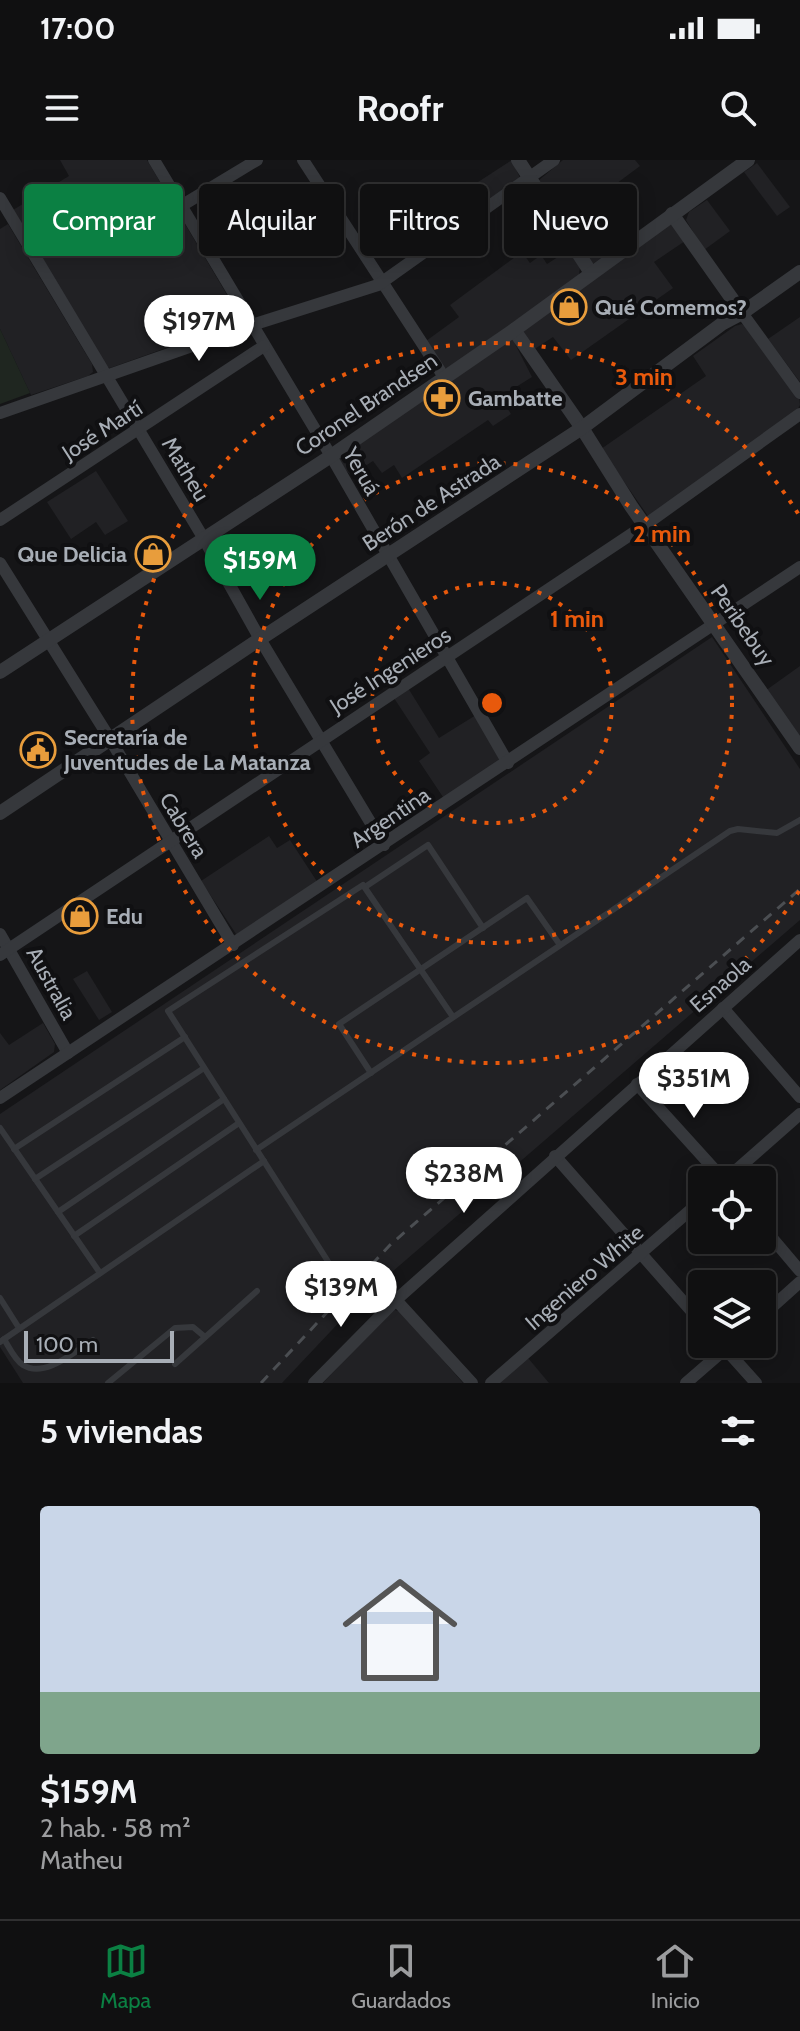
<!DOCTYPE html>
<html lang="es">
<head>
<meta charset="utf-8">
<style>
	body { margin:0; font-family:Cabin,sans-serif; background:#1e1e1f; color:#f1f3f6; height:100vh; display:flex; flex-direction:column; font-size:30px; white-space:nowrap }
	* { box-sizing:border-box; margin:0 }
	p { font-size:26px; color:#9c9d9f }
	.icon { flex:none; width:44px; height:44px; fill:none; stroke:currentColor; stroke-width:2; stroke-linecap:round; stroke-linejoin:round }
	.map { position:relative; height:1223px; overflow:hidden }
	.sheet { display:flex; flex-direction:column; background:#101011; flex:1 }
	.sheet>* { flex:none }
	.hud { position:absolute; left:24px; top:24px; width:752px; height:72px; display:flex; gap:16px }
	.controls { position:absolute; left:688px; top:1006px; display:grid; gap:16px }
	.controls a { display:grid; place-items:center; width:88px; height:88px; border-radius:8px; background:#101011; box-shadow:0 4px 20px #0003,0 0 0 2px #303031; font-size:40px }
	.scale { position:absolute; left:24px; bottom:20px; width:150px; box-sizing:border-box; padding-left:8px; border:4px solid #a8aeb6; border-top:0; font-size:22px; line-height:28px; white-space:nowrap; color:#a8aeb6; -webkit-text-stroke:6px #101012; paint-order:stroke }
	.price { position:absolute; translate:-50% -68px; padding:0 18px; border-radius:28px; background:#fff; color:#222; font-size:26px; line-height:52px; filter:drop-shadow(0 2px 4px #0008) }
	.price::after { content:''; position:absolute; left:50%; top:48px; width:24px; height:18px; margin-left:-12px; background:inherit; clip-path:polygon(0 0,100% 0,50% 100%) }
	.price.current { background:#0b8043; color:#fff }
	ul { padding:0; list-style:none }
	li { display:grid; align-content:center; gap:16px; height:424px; padding:0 40px }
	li+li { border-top:2px solid #303031 }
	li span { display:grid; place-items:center; height:248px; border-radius:8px; color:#555 }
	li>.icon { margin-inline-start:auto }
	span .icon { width:144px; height:144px; fill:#fffc; stroke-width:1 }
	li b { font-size:34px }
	h2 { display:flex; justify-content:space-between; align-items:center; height:96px; padding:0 40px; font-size:34px }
	.tag { padding:0 28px; border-radius:8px; background:#101011; box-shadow:0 4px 20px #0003,0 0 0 2px #303031; font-size:28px; line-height:72px }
	.tag.current { background:#0b8043; color:#fff }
	.status { display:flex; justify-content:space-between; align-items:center; height:56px; padding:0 40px; background:#101011; direction:ltr }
	.status svg { height:22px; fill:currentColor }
	header { display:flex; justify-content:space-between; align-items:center; height:104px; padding:0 40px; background:#101011; font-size:36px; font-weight:700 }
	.dock { display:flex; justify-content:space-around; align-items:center; height:112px; border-top:2px solid #303031; background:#101011; font-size:22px; color:#9c9d9f }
	.dock a { display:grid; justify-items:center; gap:4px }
	.dock .current { color:#0b8043 }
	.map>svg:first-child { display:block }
	.built { fill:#212124 }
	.green { fill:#1f2620 }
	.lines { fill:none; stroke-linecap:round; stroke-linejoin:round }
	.service { stroke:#36383c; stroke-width:6 }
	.minor { stroke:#36383c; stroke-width:12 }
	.tertiary { stroke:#36383c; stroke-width:14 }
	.rail { stroke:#4b4e52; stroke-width:3; stroke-dasharray:10 8; stroke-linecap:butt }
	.ring { fill:none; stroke:#e8590c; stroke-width:4; stroke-dasharray:4 8 }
	.labels { text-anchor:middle; stroke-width:8; stroke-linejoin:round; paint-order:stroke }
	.poi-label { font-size:22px; font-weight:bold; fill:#a8aeb6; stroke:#101012; text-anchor:start }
	.street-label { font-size:22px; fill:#a8aeb6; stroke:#101012 }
	.centre { fill:#e8590c; stroke:#101012; stroke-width:4 }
	.ring-label { font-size:24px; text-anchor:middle; font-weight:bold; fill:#e8590c; stroke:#101012; stroke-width:8; stroke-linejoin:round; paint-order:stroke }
</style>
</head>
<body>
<div class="status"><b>17:00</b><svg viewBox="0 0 49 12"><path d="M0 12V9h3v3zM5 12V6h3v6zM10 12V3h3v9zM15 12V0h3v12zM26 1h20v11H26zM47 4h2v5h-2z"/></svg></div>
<header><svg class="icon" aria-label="menu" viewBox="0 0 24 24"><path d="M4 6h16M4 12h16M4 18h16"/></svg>Roofr<svg class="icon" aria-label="search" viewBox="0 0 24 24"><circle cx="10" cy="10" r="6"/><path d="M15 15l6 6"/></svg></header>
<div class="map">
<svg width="800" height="1223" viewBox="0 0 800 1223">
	<rect width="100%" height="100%" fill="#151517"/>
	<!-- built -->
	<g class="built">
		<polygon points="60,0 147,0 239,155 239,162 110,208 105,206 13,50 69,16"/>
		<polygon points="512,0 520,18 488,43 475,24"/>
		<polygon points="563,0 635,0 640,6 593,41 624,83 594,103 591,103 538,21"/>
		<polygon points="757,3 790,47 777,56 744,12"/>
		<polygon points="707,40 730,71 704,90 686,60 689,52"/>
		<polygon points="8,64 92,204 93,212 88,216 31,235 0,169 0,69"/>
		<polygon points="666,64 672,65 685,81 654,102 673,128 571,200 553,177 533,190 523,174 524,169"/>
		<polygon points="569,90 580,106 579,116 448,208 444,208 426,181 459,157 450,145 522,92 530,103 541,95 547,104"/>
		<polygon points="800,157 800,222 768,179"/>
		<polygon points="742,164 748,168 799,235 800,245 795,254 648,356 601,289 706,216 693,196 735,166"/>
		<polygon points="512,178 532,217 500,237 511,254 493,266 488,260 402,318 394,305 382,313 373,301 351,315 340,305 340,297"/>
		<polygon points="96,311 128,361 105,375 96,362 71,379 47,342"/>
		<polygon points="712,477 800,609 800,760 363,1137 282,1223 23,1223 0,1187 0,954"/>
		<polygon points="800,506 800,580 765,531"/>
		<polygon points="408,528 439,578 476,555 499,594 499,602 445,640 419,601 430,593 394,538"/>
		<polygon points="269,676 277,688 290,680 318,723 241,774 236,774 201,721"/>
		<polygon points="87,811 112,852 99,860 73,819"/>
		<polygon points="43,863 55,884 54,892 0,930 0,873 9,885"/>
		<polygon points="392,1149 401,1152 463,1223 323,1223"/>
		<polygon points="528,1198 549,1223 499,1223"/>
	</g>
	<!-- green -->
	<polygon class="green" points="0,169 30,233 0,244"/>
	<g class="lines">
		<!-- service -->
		<g class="service">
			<polyline points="365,727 428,685 483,768"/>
			<polyline points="371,913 339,864 527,738 560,785"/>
			<polyline points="0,968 100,1113"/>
			<polyline points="14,989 185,877"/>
			<polyline points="256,990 730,671 738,669 777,673 800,660"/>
			<polyline points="35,1019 204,908"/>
			<polyline points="58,1052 224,939"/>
			<polyline points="74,1076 239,963"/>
			<polyline points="329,1103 168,851 363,725 453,857"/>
			<polyline points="0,1138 19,1168"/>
			<path d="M4,1179C9,1187 15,1200 23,1205C45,1219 75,1191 93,1180"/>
			<polyline points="0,1182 264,1001"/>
			<polyline points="175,1204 257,1131"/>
			<polyline points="108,1223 175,1168 193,1167 205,1177"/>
		</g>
		<!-- minor -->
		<g class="minor">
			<polyline points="154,0 331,296 508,603"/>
			<polyline points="303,0 444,217"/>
			<polyline points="0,38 204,379 260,479 384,685"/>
			<polyline points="181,46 257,0"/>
			<polyline points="742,153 800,233"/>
			<polyline points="0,253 252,165 378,125 554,0"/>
			<polyline points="0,360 264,186"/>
			<polyline points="0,403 110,579 233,785"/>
			<polyline points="0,774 68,893"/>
			<polyline points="0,795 645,365 800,254"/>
			<polyline points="723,848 800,937"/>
			<polyline points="637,924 724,1020"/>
			<polyline points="0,938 800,407"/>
			<polyline points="555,996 702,1163"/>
			<polyline points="725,1020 800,954"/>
			<polyline points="762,1066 800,1111"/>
			<polyline points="396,1140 472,1223"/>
			<polyline points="762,1156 800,1122"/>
			<polyline points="721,1184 756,1223"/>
			<polyline points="314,1223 396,1140 800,780"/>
			<polyline points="491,1223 702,1040"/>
			<polyline points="686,1223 731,1184"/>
		</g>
		<!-- tertiary -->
		<g class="tertiary">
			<polyline points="518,0 591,113"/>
			<polyline points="672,54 742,153"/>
			<polyline points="514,170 582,268 631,346 800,588"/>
			<polyline points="0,512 331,296 514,170 748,0"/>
			<polyline points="0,653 260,479 582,268 723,163 742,153 800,112"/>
		</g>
		<!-- rail -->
		<polyline class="rail" points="261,1223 390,1085 800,729"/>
	</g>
	<!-- distance rings -->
	<g class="ring">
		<circle cx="492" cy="543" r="120"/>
		<circle cx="492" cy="543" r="240"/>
		<path d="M799 731A360 360 0 1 1 799 355"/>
	</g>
	<!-- icons -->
	<defs>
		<symbol id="shop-ring" viewBox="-11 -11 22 22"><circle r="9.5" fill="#101012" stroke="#e89d3c" stroke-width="1.5"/><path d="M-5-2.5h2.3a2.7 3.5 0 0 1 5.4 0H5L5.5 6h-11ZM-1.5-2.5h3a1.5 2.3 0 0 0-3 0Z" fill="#e89d3c"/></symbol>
		<symbol id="pharmacy-ring" viewBox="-11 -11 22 22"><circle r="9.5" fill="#101012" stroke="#e89d3c" stroke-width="1.5"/><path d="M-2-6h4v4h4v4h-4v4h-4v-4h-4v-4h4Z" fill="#e89d3c"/></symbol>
		<symbol id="civic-ring" viewBox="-11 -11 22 22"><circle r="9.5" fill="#101012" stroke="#e89d3c" stroke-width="1.5"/><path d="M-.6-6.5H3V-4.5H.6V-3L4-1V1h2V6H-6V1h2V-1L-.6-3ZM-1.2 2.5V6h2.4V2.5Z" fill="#e89d3c"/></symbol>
	</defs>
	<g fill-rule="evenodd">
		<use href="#shop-ring" x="549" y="127" width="40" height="40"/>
		<use href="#pharmacy-ring" x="422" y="218" width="40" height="40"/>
		<use href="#shop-ring" x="133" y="374" width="40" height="40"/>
		<use href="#civic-ring" x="18" y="570" width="40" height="40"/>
		<use href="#shop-ring" x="60" y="736" width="40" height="40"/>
	</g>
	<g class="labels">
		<!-- poi labels -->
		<g class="poi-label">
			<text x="595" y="155">Qué Comemos?</text>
			<text x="468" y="246">Gambatte</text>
			<text x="127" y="402" text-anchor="end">Que Delicia</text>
			<text x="64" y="585">Secretaría de<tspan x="64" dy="25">Juventudes de La Matanza</tspan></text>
			<text x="106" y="764">Edu</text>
		</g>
		<!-- street labels -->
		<g class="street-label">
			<text transform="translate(366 244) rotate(-34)" y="8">Coronel Brandsen</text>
			<text transform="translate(102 270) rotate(-33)" y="8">José Martí</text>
			<text transform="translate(186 309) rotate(59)" y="8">Matheu</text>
			<text transform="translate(362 311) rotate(60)" y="8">Yeruá</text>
			<text transform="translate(431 342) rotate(-33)" y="8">Berón de Astrada</text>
			<text transform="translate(743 465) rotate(55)" y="8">Peribebuy</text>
			<text transform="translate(390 510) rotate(-33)" y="8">José Ingenieros</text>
			<text transform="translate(390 657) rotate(-34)" y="8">Argentina</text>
			<text transform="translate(184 665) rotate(59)" y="8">Cabrera</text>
			<text transform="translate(52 823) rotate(61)" y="8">Australia</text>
			<text transform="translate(720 824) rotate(-41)" y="8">Esnaola</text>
			<text transform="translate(584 1117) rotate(-41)" y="8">Ingeniero White</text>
		</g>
	</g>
	<circle cx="492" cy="543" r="12" class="centre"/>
	<g class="ring-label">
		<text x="644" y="225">3 min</text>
		<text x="662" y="382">2 min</text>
		<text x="577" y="467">1 min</text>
	</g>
</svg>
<div class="controls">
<a><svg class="icon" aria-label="locate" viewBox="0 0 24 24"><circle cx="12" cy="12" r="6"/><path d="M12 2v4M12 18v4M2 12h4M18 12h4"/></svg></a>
<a><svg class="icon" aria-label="layers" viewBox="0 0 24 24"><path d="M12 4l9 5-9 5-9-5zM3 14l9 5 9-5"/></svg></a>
</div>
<div class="scale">100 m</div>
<b class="price" style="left:199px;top:203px">$197M</b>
<b class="price current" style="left:260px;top:442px">$159M</b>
<b class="price" style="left:694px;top:960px">$351M</b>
<b class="price" style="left:464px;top:1055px">$238M</b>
<b class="price" style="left:341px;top:1169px">$139M</b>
<div class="hud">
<a class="tag current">Comprar</a>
<a class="tag">Alquilar</a>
<a class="tag">Filtros</a>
<a class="tag">Nuevo</a>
</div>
</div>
<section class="sheet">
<h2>5 viviendas<svg class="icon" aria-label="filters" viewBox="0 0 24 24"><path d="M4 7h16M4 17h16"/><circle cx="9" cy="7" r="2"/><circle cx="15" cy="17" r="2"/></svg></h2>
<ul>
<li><span style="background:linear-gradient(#c9d6e8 75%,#7fa58c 0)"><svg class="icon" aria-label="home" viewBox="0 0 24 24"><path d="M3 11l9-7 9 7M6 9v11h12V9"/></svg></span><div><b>$159M</b><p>2 hab. · 58 m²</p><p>Matheu</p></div></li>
</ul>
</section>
<nav class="dock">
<a class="current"><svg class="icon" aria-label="map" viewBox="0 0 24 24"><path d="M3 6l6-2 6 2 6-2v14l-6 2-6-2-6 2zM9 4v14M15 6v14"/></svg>Mapa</a>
<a><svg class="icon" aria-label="saved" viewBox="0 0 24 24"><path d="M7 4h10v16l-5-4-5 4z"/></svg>Guardados</a>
<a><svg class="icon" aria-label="home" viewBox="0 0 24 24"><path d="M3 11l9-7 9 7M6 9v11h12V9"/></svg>Inicio</a>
</nav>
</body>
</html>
